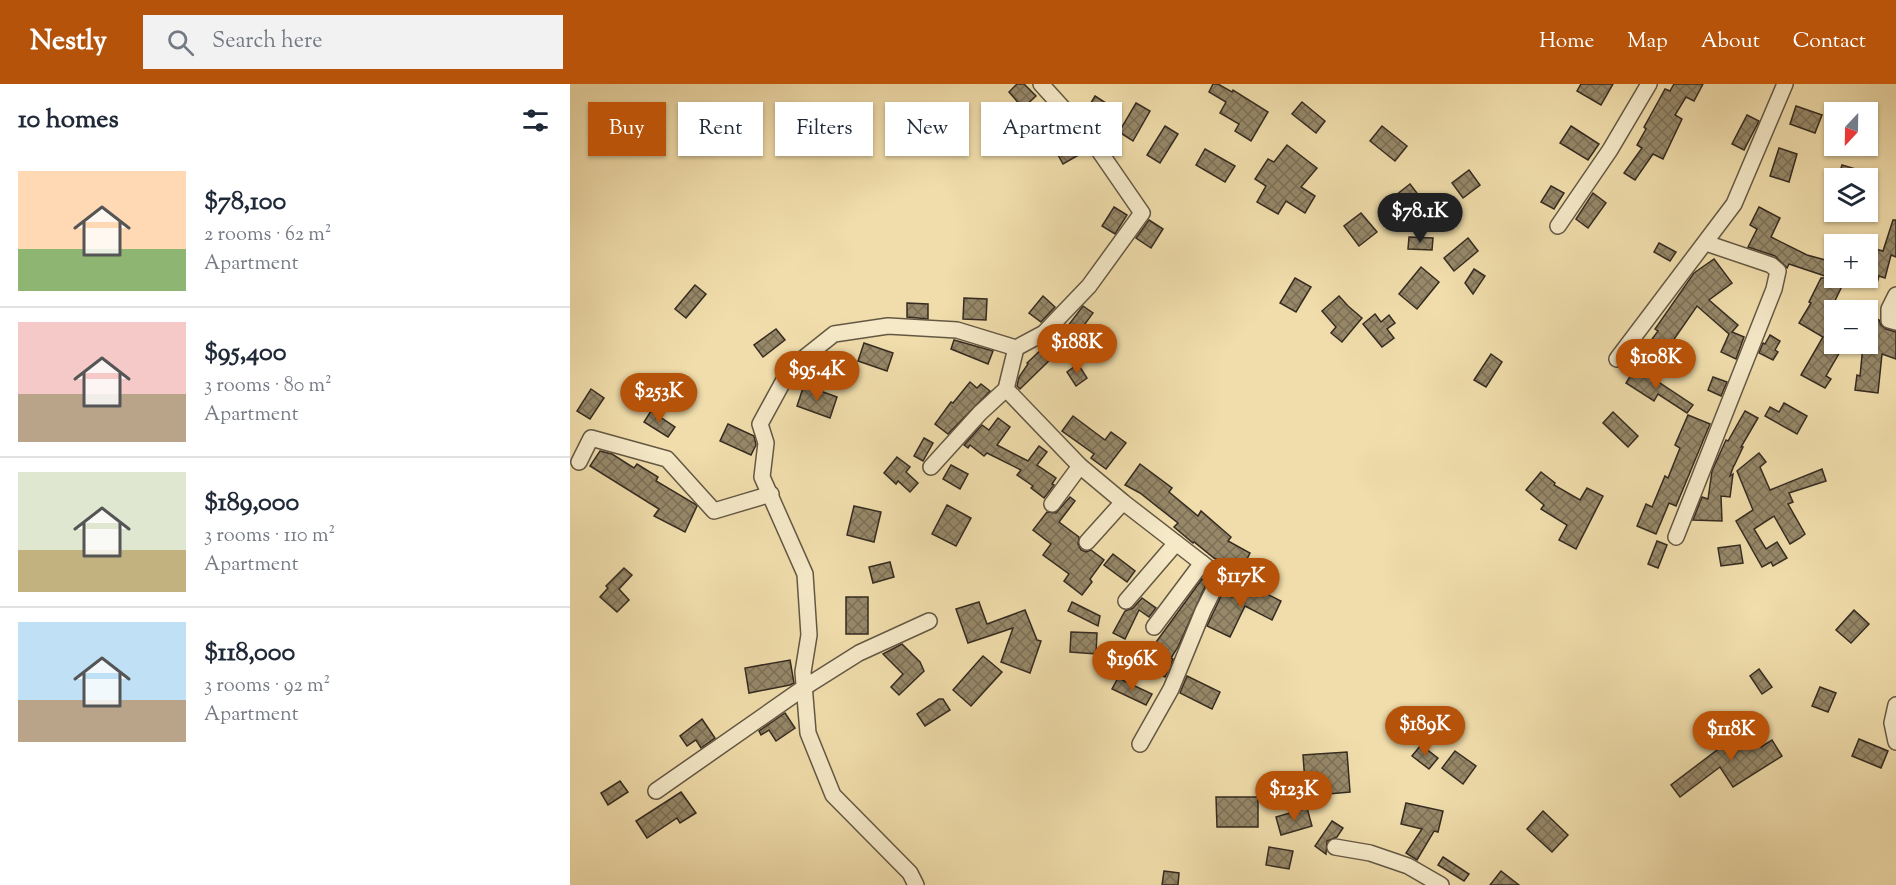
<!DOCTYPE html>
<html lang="en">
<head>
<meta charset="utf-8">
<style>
	body { margin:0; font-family:"Sorts Mill Goudy",serif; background:#f2f2f3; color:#1f2937; height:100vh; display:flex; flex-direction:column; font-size:22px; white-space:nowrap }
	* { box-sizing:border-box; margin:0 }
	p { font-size:20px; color:#747a83 }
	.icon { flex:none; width:33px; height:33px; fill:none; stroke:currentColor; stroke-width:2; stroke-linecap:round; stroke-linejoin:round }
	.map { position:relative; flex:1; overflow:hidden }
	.details { display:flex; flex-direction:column; background:#fff; width:570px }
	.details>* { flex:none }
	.hud { position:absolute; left:18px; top:18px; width:570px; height:54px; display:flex; gap:12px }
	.needle { width:39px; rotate:202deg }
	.controls { position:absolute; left:1254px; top:18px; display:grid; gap:12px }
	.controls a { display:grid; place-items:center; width:54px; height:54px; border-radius:0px; background:#fff; box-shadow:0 2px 4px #0004; font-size:30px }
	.price { position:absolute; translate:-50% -51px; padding:0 14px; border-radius:21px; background:#b45309; color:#fff; font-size:20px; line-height:39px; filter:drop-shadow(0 2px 3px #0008) }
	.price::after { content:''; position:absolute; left:50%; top:36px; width:18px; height:14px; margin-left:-9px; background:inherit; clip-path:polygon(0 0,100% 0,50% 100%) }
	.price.on { background:#222; color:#fff }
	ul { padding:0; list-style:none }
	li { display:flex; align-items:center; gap:18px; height:150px; padding:0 18px }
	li+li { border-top:2px solid #e0e1e3 }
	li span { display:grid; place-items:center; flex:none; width:168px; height:120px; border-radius:0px; color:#555 }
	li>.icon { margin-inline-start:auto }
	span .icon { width:72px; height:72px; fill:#fffc; stroke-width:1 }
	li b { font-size:26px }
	h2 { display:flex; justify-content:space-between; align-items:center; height:72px; padding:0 18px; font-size:26px }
	.pill { padding:0 21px; border-radius:0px; background:#fff; box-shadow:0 2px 4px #0004; font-size:21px; line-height:54px }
	.pill.on { background:#b45309; color:#fff }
	header { display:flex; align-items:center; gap:36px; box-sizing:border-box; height:84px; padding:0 30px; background:#b45309; color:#fff }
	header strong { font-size:28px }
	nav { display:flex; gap:33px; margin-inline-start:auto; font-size:21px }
	.search { width:420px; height:54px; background:#f2f2f3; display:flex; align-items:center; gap:15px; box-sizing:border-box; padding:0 21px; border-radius:0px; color:#747a83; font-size:22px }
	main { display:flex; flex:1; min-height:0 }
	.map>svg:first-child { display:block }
	.building { fill:url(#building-cross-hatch); stroke:#352b21; stroke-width:1.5 }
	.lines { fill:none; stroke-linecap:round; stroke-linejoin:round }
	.minor-casing { stroke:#645844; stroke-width:18 }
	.minor { stroke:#f5e9c8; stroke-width:15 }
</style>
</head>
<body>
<header>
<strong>Nestly</strong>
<div class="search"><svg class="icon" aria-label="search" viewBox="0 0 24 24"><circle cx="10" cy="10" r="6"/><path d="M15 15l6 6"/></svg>Search here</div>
<nav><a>Home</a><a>Map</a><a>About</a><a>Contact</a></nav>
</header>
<main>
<section class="details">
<h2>10 homes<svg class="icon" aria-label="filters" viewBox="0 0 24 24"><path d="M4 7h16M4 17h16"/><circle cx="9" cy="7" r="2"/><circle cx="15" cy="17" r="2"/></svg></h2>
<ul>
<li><span style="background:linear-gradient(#ffd9b3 65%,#8fb573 0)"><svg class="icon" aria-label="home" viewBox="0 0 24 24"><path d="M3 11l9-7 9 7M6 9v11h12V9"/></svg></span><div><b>$78,100</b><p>2 rooms · 62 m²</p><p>Apartment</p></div></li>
<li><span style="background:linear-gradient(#f6c9c9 60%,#b9a48a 0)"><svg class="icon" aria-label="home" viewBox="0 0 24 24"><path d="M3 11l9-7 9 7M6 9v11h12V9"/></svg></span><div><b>$95,400</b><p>3 rooms · 80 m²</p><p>Apartment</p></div></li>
<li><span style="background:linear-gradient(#dfe7d0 65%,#c2b280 0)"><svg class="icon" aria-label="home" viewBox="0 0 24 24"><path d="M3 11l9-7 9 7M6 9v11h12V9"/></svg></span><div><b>$189,000</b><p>3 rooms · 110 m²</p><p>Apartment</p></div></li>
<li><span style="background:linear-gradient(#bfe0f5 65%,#b9a48a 0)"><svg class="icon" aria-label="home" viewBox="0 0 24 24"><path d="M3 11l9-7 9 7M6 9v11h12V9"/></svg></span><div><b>$118,000</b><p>3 rooms · 92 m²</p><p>Apartment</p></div></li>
</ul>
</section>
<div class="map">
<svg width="1326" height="801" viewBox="0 0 1326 801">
	<defs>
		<pattern id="building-cross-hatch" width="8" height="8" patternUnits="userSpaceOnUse" patternTransform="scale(1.5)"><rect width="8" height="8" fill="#968869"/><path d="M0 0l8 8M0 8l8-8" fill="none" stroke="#7b6f56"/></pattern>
	</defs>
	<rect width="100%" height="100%" fill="#f0ddab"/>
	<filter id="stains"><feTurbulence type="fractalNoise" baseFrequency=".00333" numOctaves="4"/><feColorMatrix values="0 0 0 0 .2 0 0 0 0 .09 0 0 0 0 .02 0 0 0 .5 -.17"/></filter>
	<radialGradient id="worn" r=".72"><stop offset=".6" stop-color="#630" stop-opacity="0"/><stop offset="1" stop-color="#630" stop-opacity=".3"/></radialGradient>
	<!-- building -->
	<g class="building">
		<polygon points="447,0 454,0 466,12 453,24 439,8"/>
		<polygon points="643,0 648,0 662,8 663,6 698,28 681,57 665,47 669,40 650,29 656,18 639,8"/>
		<polygon points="1011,0 1043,0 1031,21 1007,7"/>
		<polygon points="1104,0 1133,0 1124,17 1116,13 1105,31 1112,35 1093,75 1083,70 1065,96 1054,89 1072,64 1067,61 1076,45 1074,43 1089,16 1095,5 1100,7"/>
		<polygon points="525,12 539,21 530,35 516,27"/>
		<polygon points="732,18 755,37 746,49 722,30"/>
		<polygon points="566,19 580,27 563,57 549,48"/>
		<polygon points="1226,22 1252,31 1245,49 1220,40"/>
		<polygon points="482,31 508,57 514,68 493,80 487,69 496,63 473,40"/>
		<polygon points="1177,31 1189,37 1174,66 1162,60"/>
		<polygon points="595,42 608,50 590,79 577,71"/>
		<polygon points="812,42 837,62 825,77 800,57"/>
		<polygon points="1001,42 1029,60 1018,76 990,59"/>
		<polygon points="717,61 747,84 731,103 745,112 735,129 716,117 708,130 687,118 696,102 685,95 698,75 704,78"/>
		<polygon points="1209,64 1227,70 1219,98 1200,92"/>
		<polygon points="635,65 665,82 655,98 626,81"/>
		<polygon points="1272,81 1289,86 1286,94 1268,94"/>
		<polygon points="899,86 910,101 893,114 882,99"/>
		<polygon points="840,100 850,113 826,132 816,119"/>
		<polygon points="981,102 994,109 984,125 971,118"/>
		<polygon points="1023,109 1036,119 1018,144 1006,135"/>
		<polygon points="544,123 557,131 545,150 532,142"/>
		<polygon points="1189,123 1210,134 1201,153 1237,171 1263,178 1258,193 1219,180 1217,184 1205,172 1178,163 1187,145 1180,141"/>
		<polygon points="791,129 807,148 789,162 774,142"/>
		<polygon points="579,136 593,145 581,164 566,154"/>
		<polygon points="1323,136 1326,136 1326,173 1321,171 1315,194 1309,192 1307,199 1298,196 1298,163 1313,167"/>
		<polygon points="839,153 863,154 862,166 838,165"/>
		<polygon points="898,154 908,167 884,187 874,174"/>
		<polygon points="1089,159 1106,168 1100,177 1084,168"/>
		<polygon points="1144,175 1162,199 1139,216 1168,241 1162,248 1174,253 1166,275 1151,268 1159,250 1127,222 1100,261 1106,265 1095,280 1074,266 1088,247 1085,245 1124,189"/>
		<polygon points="851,183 869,198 847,225 829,210"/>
		<polygon points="904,185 915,192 903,210 895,199"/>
		<polygon points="725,194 741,203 726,228 710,219"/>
		<polygon points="1251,194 1276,194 1255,237 1264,242 1264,262 1271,266 1256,292 1261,295 1255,304 1231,291 1253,253 1229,239 1241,219 1239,218"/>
		<polygon points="125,201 136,210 116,234 105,225"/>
		<polygon points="473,212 485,223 471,238 459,229"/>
		<polygon points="769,212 778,222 792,234 772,258 761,249 766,243 752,227"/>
		<polygon points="394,214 417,215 416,236 393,235"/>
		<polygon points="337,219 358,220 358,235 337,233"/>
		<polygon points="513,222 523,229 501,259 491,251"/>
		<polygon points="805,230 811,238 819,231 825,239 817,245 824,254 812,263 793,240"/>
		<polygon points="1298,233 1309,236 1311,241 1316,245 1326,248 1326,275 1312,270 1308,309 1285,306 1287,291 1290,292 1293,262 1298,263"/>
		<polygon points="206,245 215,256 193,273 184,261"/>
		<polygon points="1200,251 1210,257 1205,266 1208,268 1203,276 1189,269 1193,259 1195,260"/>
		<polygon points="384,256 423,267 418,280 381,265"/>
		<polygon points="294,259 323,269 317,287 288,277"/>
		<polygon points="477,260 486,270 450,305 447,302 449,293 458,280 457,279"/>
		<polygon points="921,270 932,278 916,303 904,296"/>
		<polygon points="508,280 517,294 506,302 497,288"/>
		<polygon points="1066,283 1123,321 1117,329 1088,310 1084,317 1056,299"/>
		<polygon points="1143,293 1157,298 1151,312 1138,306"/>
		<polygon points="400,298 407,304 411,300 420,307 378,350 365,340 381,318 383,319"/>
		<polygon points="234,301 267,313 260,334 227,322"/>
		<polygon points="21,305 34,314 20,335 7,327"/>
		<polygon points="1214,319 1237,332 1227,350 1195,332 1200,323 1209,328"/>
		<polygon points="81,327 105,343 98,353 74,338"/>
		<polygon points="1175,327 1188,334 1171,363 1173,363 1164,382 1164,381 1160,392 1163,390 1160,413 1151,412 1152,437 1123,436 1132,413 1138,415 1142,387 1156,356 1158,357"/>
		<polygon points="1043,328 1068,352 1058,363 1033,339"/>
		<polygon points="1118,331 1140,340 1106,422 1099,419 1086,450 1067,442 1076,420 1082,423 1095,392 1098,394 1110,364 1105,361"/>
		<polygon points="503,332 535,356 541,348 556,359 536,385 521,374 524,370 492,347"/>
		<polygon points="428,334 440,343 427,361 458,377 469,362 477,368 467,381 486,394 482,400 484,401 474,414 461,404 463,402 447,391 451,386 417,369 414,372 400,361 398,364 394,361 412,341 419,346"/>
		<polygon points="158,340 184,352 186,361 181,371 150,357"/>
		<polygon points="354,354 363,359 353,377 344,372"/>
		<polygon points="30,367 42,370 64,384 67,380 88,393 86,397 125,420 127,422 115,448 84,432 89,425 20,382"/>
		<polygon points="1189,369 1196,378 1190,383 1200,406 1252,385 1256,397 1219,409 1223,418 1218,420 1235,450 1230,454 1220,460 1204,432 1184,445 1196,465 1207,458 1217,474 1203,482 1201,478 1192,483 1166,437 1183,426 1167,387"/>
		<polygon points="327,373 340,383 336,388 348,399 340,408 328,397 326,400 314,389"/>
		<polygon points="570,380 602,404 599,408 628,432 631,427 661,453 658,457 680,469 671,487 644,474 624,458 623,459 604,443 608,439 570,409 555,401"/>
		<polygon points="381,381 398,390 390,405 373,395"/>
		<polygon points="971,388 985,399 984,401 1010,416 1017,404 1033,412 1006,465 989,456 997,441 971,425 974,421 956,406"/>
		<polygon points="500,413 505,417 489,438 509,453 508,460 511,466 516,468 521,466 534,476 520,495 522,498 512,511 494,497 499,490 473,471 481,460 463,446 477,428 486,429"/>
		<polygon points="377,421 401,434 386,462 362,450"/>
		<polygon points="284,422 311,428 304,458 277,451"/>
		<polygon points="1087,457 1097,461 1088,484 1078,480"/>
		<polygon points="1170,461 1173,479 1151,482 1148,464"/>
		<polygon points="543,470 565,487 557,498 534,481"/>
		<polygon points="320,478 324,493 303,499 299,483"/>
		<polygon points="54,484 62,491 49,505 59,516 47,528 30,513 38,504 36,502"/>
		<polygon points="632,495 637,498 608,563 601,574 603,575 595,593 563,577 572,560 577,563 580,559 584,561"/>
		<polygon points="679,501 711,517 702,536 675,522 660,553 637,542 653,508 661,513 668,511 673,514"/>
		<rect x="276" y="513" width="22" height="37"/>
		<polygon points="572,514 586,524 579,533 569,526 555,555 543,549 555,527 563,524"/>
		<polygon points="409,518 417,540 455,526 467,556 471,557 460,589 431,578 443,544 398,559 386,525"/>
		<polygon points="502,518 530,532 528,542 498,527"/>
		<polygon points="1284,526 1299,540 1281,559 1266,546"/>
		<polygon points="501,548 527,549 526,570 500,568"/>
		<polygon points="332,560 350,578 354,587 329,611 321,603 333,590 313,570"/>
		<polygon points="413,572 432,588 401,622 383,606"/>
		<polygon points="220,576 224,599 220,601 179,609 175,584"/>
		<polygon points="1189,585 1202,603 1192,610 1180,592"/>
		<polygon points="617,592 650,608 642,625 610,609"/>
		<polygon points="548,594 582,610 576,621 542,605"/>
		<polygon points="1250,603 1266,609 1258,628 1242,622"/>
		<polygon points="369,615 373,615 380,626 355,642 347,630"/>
		<polygon points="215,629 225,644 206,657 199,646 191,651 189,647"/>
		<polygon points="132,635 145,654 131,664 126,656 117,662 110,652"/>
		<polygon points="1176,644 1191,663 1202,656 1212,672 1163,703 1150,683 1110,713 1101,701"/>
		<polygon points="1289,655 1318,667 1311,684 1282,672"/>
		<polygon points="851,661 868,674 859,685 842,672"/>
		<polygon points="885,667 906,682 893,700 872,684"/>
		<polygon points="777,668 780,708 736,712 733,671"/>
		<polygon points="50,697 58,708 38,721 31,709"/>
		<polygon points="111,708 126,729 110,739 107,734 77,754 66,737"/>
		<polygon points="646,713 688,713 688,743 647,743"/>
		<polygon points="836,719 873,727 868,748 864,747 847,776 836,769 852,745 831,740"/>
		<polygon points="737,724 742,742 711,751 706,733"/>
		<polygon points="973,727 998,751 982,768 957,745"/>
		<polygon points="762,737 773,744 767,753 757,757 756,770 745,762"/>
		<polygon points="699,763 723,767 719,785 696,781"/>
		<polygon points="873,773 899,790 894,797 868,781"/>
		<polygon points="594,787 609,789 608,801 592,801"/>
		<polygon points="931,787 949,801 920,801"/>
	</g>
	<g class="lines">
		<defs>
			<g id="minor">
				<polyline points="988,142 1040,66 1079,0"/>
				<polyline points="1326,211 1319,225 1319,236 1326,238"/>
				<polyline points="1047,275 1164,120 1215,0"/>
				<polyline points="436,305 510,382 553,418 663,503"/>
				<polyline points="9,378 21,354 97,375 144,427 201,410"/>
				<polyline points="361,383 410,329 436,305 446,264"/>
				<polyline points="482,420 510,382"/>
				<polyline points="1106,453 1204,205 1208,187 1201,181 1136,159"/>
				<polyline points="517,458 553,418"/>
				<polyline points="556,517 606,459"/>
				<polyline points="584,543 632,479"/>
				<polyline points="1326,621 1322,639 1326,658"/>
				<polyline points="570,660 601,605 633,527 650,493"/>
				<polyline points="86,707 235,603 289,569 359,537"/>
				<polyline points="765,763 800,769 838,782 871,801"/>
				<polyline points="346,801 340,789 263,711 238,649 233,588 239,551 235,490 192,393 196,359 190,340 220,285 264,250 318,242 387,246 446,264 474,249 519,202 572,129 521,55 471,0"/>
			</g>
		</defs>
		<!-- minor casing -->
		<use href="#minor" class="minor-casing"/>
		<!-- minor -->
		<use href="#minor" class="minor"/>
	</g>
	<rect width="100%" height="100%" filter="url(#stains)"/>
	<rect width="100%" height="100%" fill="url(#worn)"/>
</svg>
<div class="controls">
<a><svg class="needle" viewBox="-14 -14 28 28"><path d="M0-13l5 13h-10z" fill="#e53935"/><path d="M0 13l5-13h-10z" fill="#747a83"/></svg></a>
<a><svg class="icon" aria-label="layers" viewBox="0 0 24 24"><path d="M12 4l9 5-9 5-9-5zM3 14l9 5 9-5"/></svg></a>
<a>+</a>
<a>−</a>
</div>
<b class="price on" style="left:850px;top:160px">$78.1K</b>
<b class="price" style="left:507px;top:291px">$188K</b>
<b class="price" style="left:1086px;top:306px">$108K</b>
<b class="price" style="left:247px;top:318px">$95.4K</b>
<b class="price" style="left:89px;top:340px">$253K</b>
<b class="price" style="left:671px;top:525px">$117K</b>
<b class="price" style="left:562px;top:608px">$196K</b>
<b class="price" style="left:855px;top:673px">$189K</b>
<b class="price" style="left:1161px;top:678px">$118K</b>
<b class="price" style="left:724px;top:738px">$123K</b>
<div class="hud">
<a class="pill on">Buy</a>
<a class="pill">Rent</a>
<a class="pill">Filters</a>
<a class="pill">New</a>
<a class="pill">Apartment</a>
</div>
</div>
</main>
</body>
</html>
